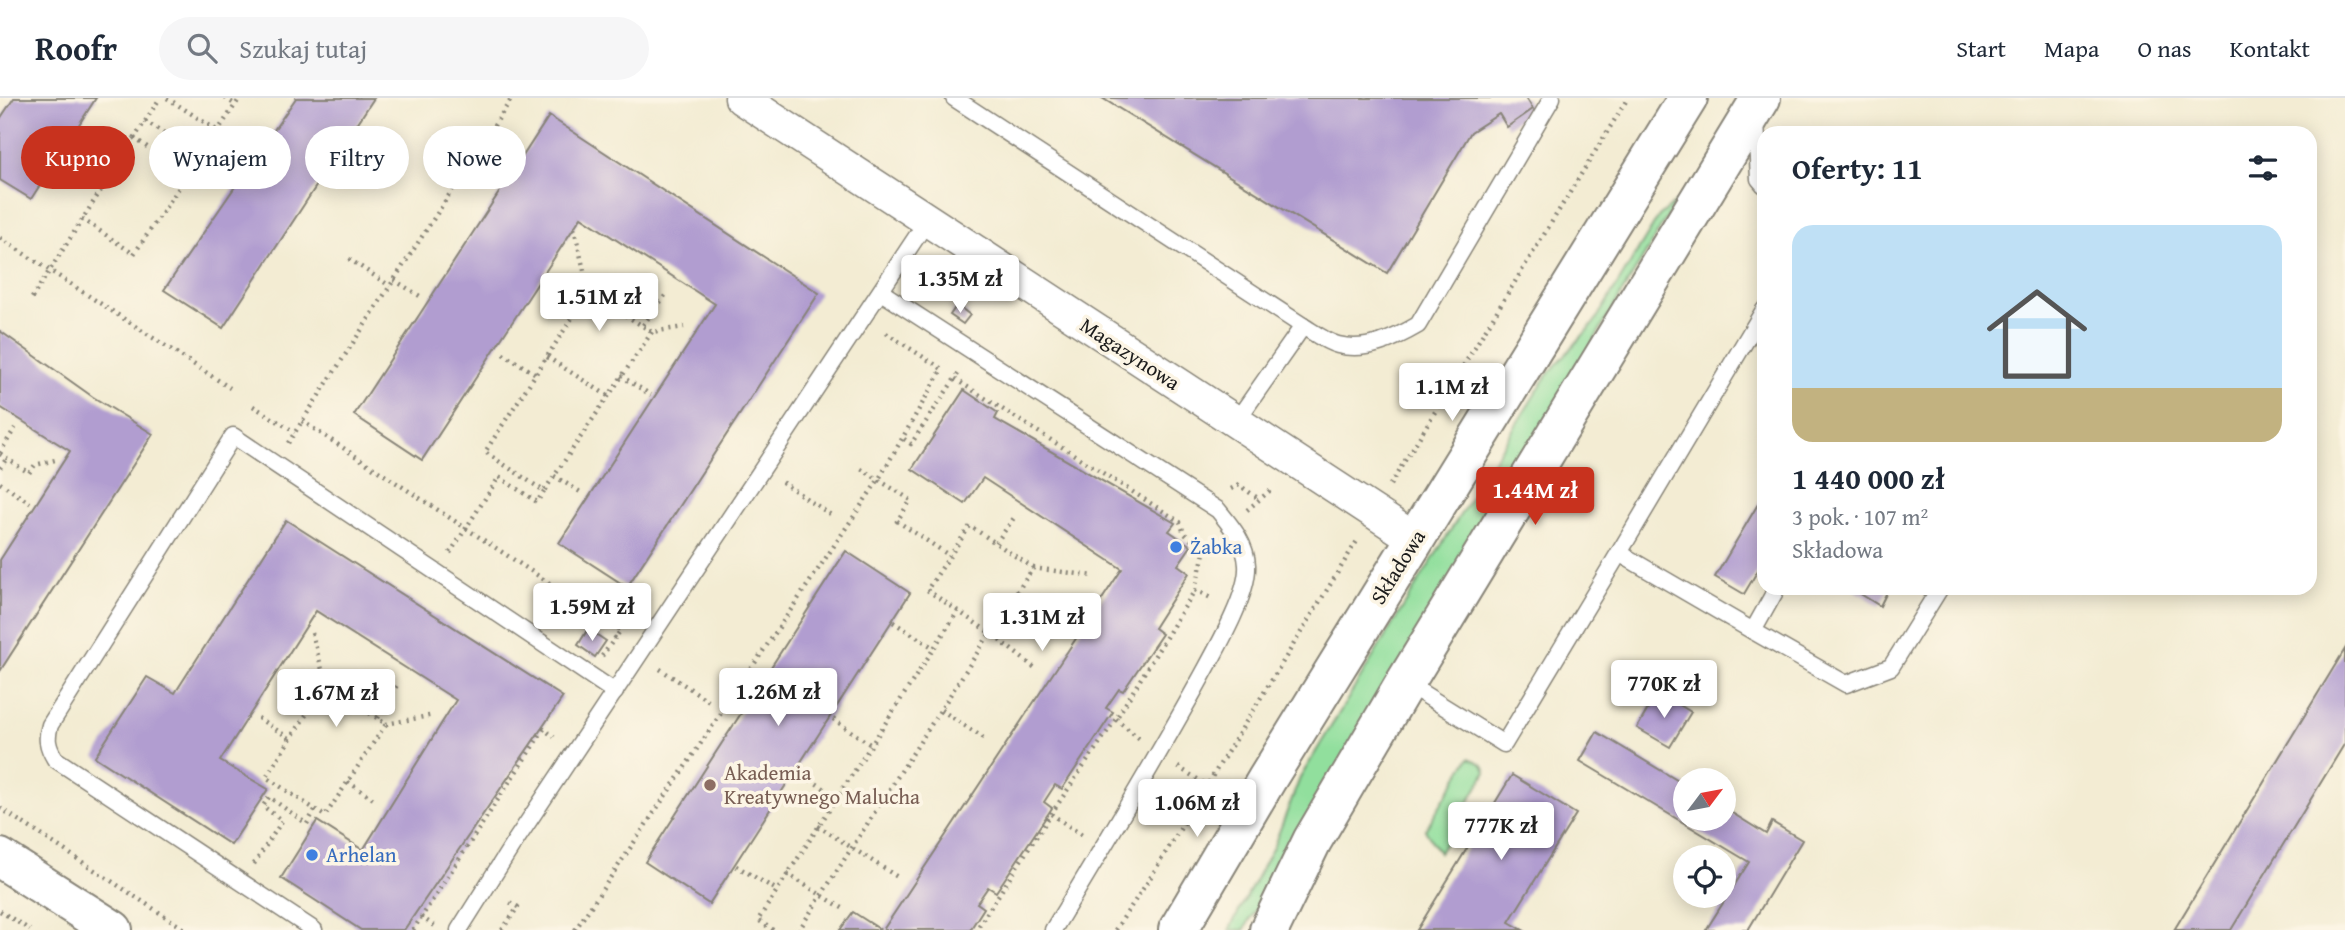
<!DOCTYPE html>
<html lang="pl">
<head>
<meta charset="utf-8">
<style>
	body { margin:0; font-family:"Gentium Book Plus",serif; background:#f6f6f7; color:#1f2937; height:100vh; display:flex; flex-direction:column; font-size:26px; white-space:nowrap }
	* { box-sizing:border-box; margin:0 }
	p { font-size:23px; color:#747a83 }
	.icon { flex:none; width:38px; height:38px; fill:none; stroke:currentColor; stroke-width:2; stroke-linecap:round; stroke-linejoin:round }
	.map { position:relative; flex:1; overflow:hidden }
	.drawer { position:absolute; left:1757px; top:28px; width:560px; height:469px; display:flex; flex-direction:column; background:#fff; border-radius:21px; box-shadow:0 4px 18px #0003 }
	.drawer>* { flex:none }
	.hud { position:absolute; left:21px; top:28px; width:665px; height:63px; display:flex; gap:14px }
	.needle { width:46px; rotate:58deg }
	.controls { position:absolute; left:1673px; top:670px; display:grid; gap:14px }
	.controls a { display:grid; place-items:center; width:63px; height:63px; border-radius:50%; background:#fff; box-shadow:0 4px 18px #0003; font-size:35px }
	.price { position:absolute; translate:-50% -60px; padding:0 16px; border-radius:7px; background:#fff; color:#222; font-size:23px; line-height:46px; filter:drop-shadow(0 2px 4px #0008) }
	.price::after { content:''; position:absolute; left:50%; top:42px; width:21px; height:16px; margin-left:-10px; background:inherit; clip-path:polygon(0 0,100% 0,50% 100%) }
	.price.active { background:#c8321e; color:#fff }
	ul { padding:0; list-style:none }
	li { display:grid; align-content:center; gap:14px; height:371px; padding:0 35px }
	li+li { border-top:2px solid #e0e1e3 }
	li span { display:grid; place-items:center; height:217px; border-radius:21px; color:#555 }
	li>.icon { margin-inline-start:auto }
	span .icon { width:126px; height:126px; fill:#fffc; stroke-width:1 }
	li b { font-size:30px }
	h2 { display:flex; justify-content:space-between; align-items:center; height:84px; padding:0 35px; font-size:30px }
	.tag { padding:0 24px; border-radius:32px; background:#fff; box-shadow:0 4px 18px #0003; font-size:24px; line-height:63px }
	.tag.active { background:#c8321e; color:#fff }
	header { display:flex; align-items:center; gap:42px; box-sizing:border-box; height:98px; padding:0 35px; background:#fff; border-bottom:2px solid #e0e1e3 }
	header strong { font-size:33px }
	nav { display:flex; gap:38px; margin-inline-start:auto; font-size:24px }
	.search { width:490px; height:63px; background:#f6f6f7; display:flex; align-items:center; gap:18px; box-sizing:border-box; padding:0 24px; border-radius:38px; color:#747a83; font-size:26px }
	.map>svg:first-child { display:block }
	.green { fill:#91df9d; stroke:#567e5c; stroke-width:2 }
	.building { fill:#b19dd0 }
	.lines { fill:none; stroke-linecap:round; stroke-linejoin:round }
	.lane-casing { stroke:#888478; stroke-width:19 }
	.street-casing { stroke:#888478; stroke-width:35 }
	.secondary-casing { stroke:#888478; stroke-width:42 }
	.path { stroke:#888478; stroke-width:4.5; stroke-dasharray:2 5; stroke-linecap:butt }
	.lane { stroke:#fff; stroke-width:16 }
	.street { stroke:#fff; stroke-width:32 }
	.secondary { stroke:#fff; stroke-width:38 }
	.shop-dot { fill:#3f7fe0; stroke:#fcf5e5; stroke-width:2.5 }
	.education-dot { fill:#8d6e63; stroke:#fcf5e5; stroke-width:2.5 }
	.labels { text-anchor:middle; stroke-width:7; stroke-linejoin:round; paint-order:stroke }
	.street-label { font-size:21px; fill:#1c1c1c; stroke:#fcf5e5 }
	.shop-label { font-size:21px; fill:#366cbe; stroke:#fcf5e5; text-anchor:start }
	.education-label { font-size:21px; fill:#785e54; stroke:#fcf5e5; text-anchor:start }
</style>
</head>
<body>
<header>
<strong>Roofr</strong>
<div class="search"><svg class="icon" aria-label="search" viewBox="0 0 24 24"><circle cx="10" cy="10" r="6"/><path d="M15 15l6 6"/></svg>Szukaj tutaj</div>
<nav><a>Start</a><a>Mapa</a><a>O nas</a><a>Kontakt</a></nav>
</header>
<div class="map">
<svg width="2345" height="832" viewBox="0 0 2345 832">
	<rect width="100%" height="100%" fill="#fcf5e5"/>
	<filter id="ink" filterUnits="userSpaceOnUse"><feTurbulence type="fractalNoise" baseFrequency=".0143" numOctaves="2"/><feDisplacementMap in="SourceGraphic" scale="14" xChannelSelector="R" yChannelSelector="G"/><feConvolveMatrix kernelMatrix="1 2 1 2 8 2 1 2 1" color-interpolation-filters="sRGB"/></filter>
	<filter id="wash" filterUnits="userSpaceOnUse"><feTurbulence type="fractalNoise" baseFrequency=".00686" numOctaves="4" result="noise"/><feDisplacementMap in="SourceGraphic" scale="28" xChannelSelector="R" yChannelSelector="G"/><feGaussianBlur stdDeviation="1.57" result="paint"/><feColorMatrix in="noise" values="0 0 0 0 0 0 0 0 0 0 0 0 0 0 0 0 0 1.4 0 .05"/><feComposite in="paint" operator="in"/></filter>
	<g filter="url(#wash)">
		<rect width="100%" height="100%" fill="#f3ecd3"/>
		<!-- green -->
		<g class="green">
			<polygon points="1676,104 1244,832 1229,832 1274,747 1300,680 1408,501 1547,277 1594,225 1659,118"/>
			<path d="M1469,660C1477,663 1484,665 1486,674L1439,755L1425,732Z"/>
		</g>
		<g id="blocks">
			<!-- building -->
			<g class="building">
				<polygon points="14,0 96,0 31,101 0,82 0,21"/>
				<polygon points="296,0 374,0 223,230 164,192"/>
				<polygon points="1102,0 1526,0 1533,11 1507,29 1499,16 1471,34 1387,175"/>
				<polygon points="549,18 819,195 627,489 559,445 715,206 581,119 422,362 354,317"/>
				<polygon points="957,207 970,217 963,226 950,217"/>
				<polygon points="0,233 93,299 153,336 0,573 0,462 70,353 0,309"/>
				<polygon points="964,292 998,315 995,321 1175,425 1169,433 1191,448 1178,467 1189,475 1154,530 1162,536 1123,593 1119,591 1106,610 1113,614 1062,691 1055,687 1044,704 1052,710 996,794 988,789 977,805 984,810 970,832 883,832 1122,471 983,380 965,406 912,371"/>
				<polygon points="1764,396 1764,462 1744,496 1715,479"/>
				<polygon points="286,422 563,599 404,832 361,832 281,780 317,723 363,752 456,602 316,513 220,663 268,691 231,747 95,659 147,579 175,595"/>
				<polygon points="846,453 910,495 709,806 645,764"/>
				<polygon points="1851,490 1889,490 1880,508"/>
				<polygon points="588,531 606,543 595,559 578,547"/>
				<polygon points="2345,551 2345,645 2231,832 2174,832"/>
				<polygon points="1658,594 1691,614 1670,649 1637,630"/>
				<polygon points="1597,634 1685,687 1685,721 1724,721 1724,710 1766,736 1772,724 1802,742 1748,832 1706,832 1749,764 1580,663"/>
				<polygon points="1512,677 1576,716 1509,824 1523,832 1417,832"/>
				<polygon points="853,814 881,832 840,832"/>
			</g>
		</g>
	</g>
	<g filter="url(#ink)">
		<use href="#blocks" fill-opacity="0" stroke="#888478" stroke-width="2"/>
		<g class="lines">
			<defs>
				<g id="lane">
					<polyline points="954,0 1303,228"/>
					<polyline points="1756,23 1759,81 1764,87"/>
					<path d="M881,194L1218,412C1231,428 1246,445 1247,467C1249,496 1215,554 1201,580C1154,665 1104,748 1053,832"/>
					<path d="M1235,325L1303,228C1313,234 1326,244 1338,247C1367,254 1394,241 1418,227L1552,0"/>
					<polyline points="1619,455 1764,212"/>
					<polyline points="1753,533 1846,586 1891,569 1940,490"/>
					<polyline points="1406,585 1504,646 1619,455 1753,533 1777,490"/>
					<path d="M314,832L55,661C47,648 46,640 50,627L233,338L615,594"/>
					<polyline points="459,832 512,748 927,123"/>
				</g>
				<polyline id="street" points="741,0 1415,441"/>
				<g id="secondary">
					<polyline points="0,760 113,832"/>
					<polyline points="1178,832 1267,681 1688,0"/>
					<polyline points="1269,832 1312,743 1405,585 1761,0"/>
				</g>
			</defs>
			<!-- lane casing -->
			<use href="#lane" class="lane-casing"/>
			<!-- street casing -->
			<use href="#street" class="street-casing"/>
			<!-- secondary casing -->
			<use href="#secondary" class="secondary-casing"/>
			<!-- path -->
			<g class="path">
				<polyline points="167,0 218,33"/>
				<polyline points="225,0 236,7"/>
				<polyline points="145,23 201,58"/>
				<polyline points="134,40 188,77"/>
				<polyline points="82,121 134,156 240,0"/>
				<polyline points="574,130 589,194"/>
				<polyline points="0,140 230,290"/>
				<polyline points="349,161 390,188"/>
				<polyline points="394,182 423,200"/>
				<polyline points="930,198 946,176"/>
				<polyline points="32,200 160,0"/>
				<polyline points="643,227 667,195"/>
				<polyline points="652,234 544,393 485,354 589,194 652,234 684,229"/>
				<polyline points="503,256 536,276"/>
				<polyline points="547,259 608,298"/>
				<polyline points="621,278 651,297"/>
				<polyline points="955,281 1180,424 1184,435 1204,455 1195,492 1116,621 1051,716 976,832"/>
				<polyline points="253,308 295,334"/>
				<polyline points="302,323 621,532 615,540"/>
				<polyline points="904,341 911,346 960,273"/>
				<polyline points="288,345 512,0"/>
				<polyline points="0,355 15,330"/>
				<polyline points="0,356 29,375 35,367 59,361"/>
				<polyline points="0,370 7,360"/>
				<polyline points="861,371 911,402 897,423 950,458"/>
				<polyline points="554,378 582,395"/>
				<polyline points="782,384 831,417"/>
				<polyline points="0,385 30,405"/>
				<polyline points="1390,387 1628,0"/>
				<polyline points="1231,391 1239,387 1259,401"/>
				<polyline points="1247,412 1273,390"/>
				<polyline points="996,445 1016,417"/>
				<polyline points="450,455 499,379 537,404 544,393"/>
				<polyline points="1033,470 1094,478"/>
				<polyline points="1195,492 1213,501"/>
				<polyline points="958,513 927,492 970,428 1033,470 990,535 1035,570"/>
				<polyline points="893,524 934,550"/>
				<polyline points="312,535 326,586 386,626 325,718 266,679 326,586"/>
				<polyline points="602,558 615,540 618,543"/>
				<polyline points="660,571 709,603"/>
				<polyline points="941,612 985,641"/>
				<polyline points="258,620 291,641"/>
				<polyline points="378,620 397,587"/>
				<polyline points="833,621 871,647"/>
				<polyline points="1116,621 1140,641"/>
				<polyline points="386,626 434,617"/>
				<polyline points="1178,669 1207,687"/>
				<polyline points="799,674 837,699"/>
				<polyline points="348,684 375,702"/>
				<polyline points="0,710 186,832"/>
				<polyline points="1051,716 1082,737"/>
				<polyline points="818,728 899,780"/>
				<polyline points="254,766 282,723 263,708 269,699 307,726 315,712"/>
				<polyline points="736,768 777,792"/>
				<polyline points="787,776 844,811"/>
				<polyline points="0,813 30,832"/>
				<polyline points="421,819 435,828"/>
				<polyline points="413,832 544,631 554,639"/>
				<polyline points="502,832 518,809 506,802"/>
				<polyline points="575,832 879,381 942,271 883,233"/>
				<polyline points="773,832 758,822 958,513 990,535 799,832"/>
				<polyline points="1115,832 1147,785 1357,443"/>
			</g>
			<!-- lane -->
			<use href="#lane" class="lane"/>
			<!-- street -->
			<use href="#street" class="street"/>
			<!-- secondary -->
			<use href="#secondary" class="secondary"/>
		</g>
	</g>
	<!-- markers -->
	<g class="shop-dot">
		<circle cx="1176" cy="449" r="7"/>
		<circle cx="312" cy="757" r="7"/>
	</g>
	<circle class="education-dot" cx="710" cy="687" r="7"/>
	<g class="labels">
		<!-- street labels -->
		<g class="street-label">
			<text transform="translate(1130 256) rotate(33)" y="7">Magazynowa</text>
			<text transform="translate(1398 469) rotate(-58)" y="7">Składowa</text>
		</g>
		<!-- shop labels -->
		<g class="shop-label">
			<text x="1190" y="456">Żabka</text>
			<text x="326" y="764">Arhelan</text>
		</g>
		<!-- education labels -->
		<g class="education-label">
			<text x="724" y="682">Akademia<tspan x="724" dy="24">Kreatywnego Malucha</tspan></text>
		</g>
	</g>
</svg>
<div class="controls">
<a><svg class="needle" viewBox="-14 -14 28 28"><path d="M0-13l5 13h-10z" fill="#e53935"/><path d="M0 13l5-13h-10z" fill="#747a83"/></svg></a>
<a><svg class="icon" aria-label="locate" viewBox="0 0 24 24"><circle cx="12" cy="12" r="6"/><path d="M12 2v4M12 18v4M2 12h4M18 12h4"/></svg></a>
</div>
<b class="price" style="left:960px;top:217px">1.35M zł</b>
<b class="price" style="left:599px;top:235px">1.51M zł</b>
<b class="price" style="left:1452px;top:325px">1.1M zł</b>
<b class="price active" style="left:1535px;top:429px">1.44M zł</b>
<b class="price" style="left:592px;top:545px">1.59M zł</b>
<b class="price" style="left:1042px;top:555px">1.31M zł</b>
<b class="price" style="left:1664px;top:622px">770K zł</b>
<b class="price" style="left:778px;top:630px">1.26M zł</b>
<b class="price" style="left:336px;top:631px">1.67M zł</b>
<b class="price" style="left:1197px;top:741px">1.06M zł</b>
<b class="price" style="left:1501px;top:764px">777K zł</b>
<div class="hud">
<a class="tag active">Kupno</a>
<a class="tag">Wynajem</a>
<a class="tag">Filtry</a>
<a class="tag">Nowe</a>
</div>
<section class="drawer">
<h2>Oferty: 11<svg class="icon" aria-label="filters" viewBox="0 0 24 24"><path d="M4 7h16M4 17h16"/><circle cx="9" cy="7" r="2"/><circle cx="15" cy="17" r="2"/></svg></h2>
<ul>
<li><span style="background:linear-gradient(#bfe0f5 75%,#c2b280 0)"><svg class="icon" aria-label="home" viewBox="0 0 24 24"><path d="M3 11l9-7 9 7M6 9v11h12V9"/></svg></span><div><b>1 440 000 zł</b><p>3 pok. · 107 m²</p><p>Składowa</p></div></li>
</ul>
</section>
</div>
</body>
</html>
